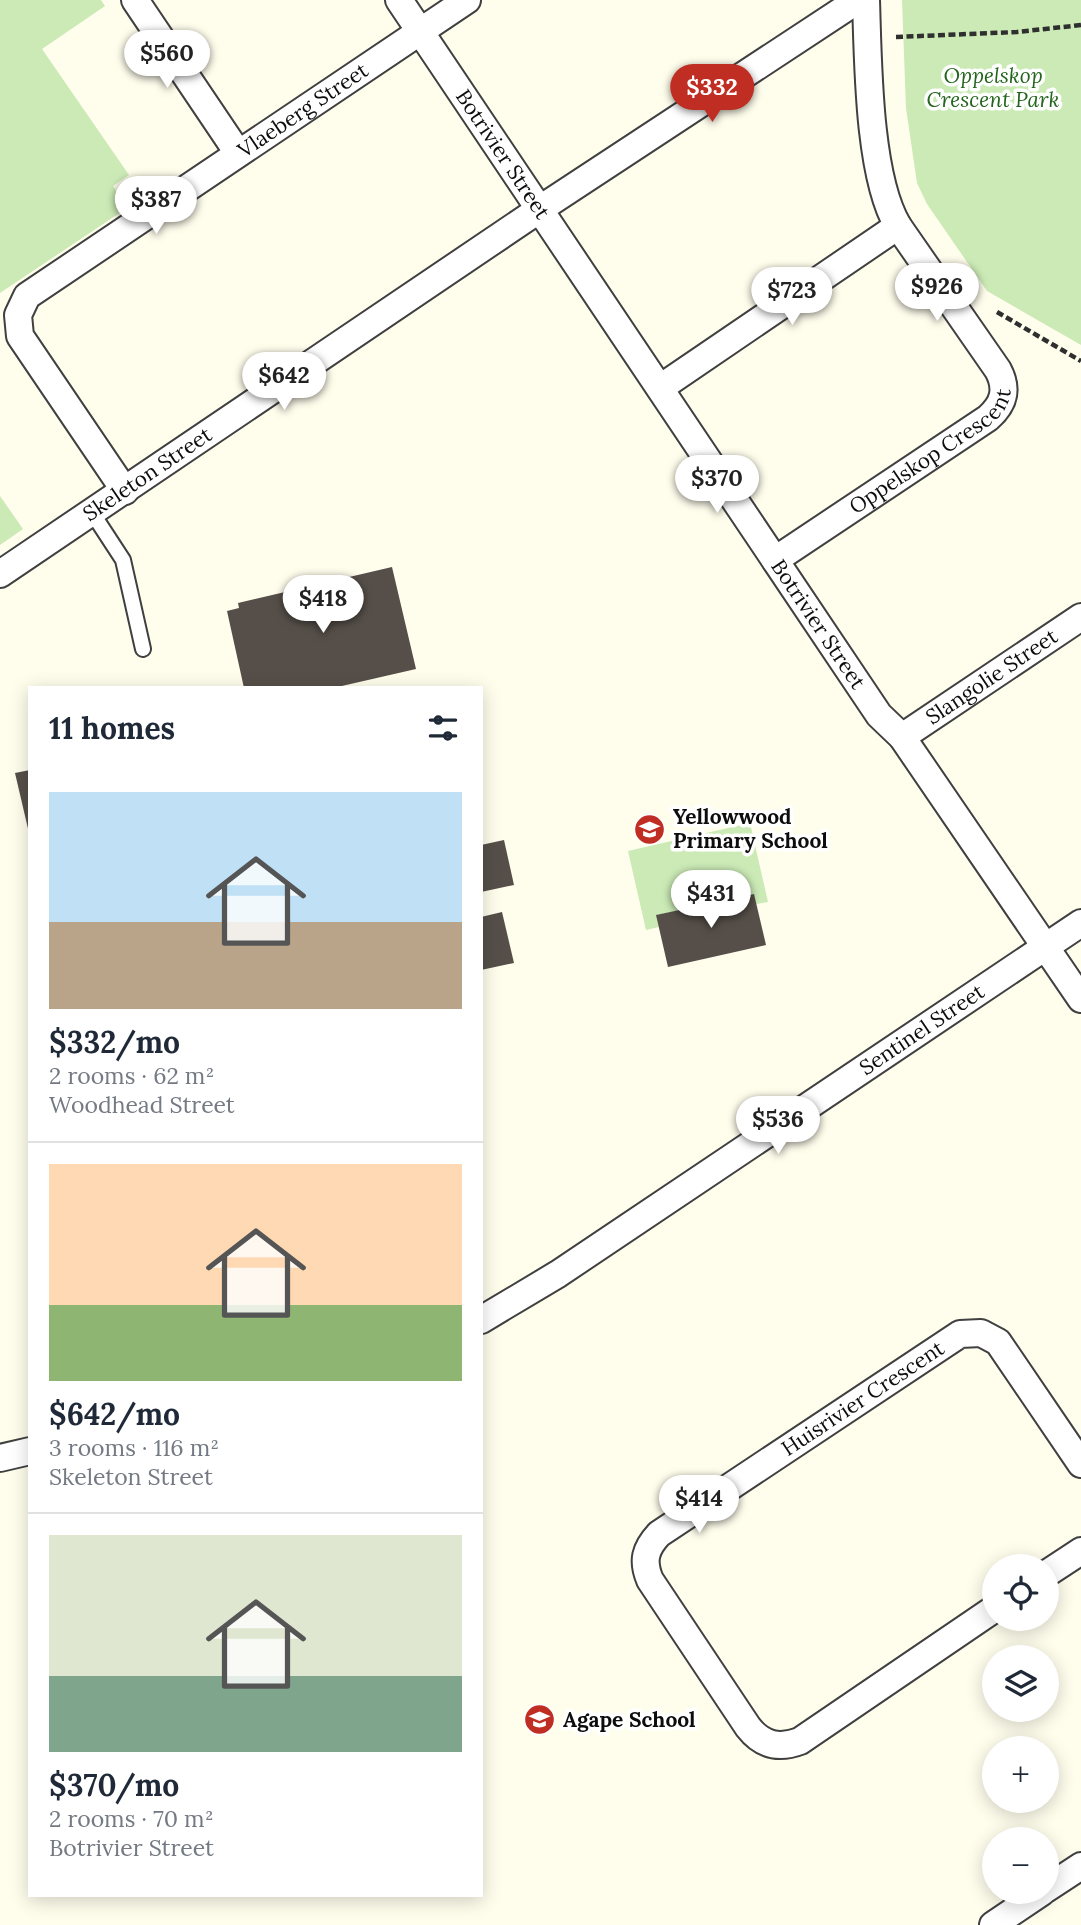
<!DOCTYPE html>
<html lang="en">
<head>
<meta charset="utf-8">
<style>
	body { margin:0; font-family:Lora,serif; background:#f2f2f3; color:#1f2937; height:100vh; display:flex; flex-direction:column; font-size:26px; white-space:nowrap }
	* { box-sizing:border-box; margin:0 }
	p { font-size:23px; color:#747a83 }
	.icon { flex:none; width:38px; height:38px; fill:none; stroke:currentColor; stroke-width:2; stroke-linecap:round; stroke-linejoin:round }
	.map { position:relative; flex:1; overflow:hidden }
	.panel { position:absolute; left:28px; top:686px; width:455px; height:1211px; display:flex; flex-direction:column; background:#fff; border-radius:0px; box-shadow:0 4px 18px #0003 }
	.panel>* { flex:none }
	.tools { position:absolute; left:982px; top:1554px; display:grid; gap:14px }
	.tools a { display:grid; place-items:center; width:77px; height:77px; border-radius:50%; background:#fff; box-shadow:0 4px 18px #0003; font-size:35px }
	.price { position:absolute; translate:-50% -60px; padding:0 16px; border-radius:24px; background:#fff; color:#222; font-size:23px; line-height:46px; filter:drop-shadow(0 2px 4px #0008) }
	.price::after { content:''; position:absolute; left:50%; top:42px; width:21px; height:16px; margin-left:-10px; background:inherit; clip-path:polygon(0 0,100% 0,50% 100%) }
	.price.active { background:#bf2d23; color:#fff }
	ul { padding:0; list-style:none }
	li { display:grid; align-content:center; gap:14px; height:371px; padding:0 21px }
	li+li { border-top:2px solid #e0e1e3 }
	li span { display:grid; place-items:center; height:217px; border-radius:0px; color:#555 }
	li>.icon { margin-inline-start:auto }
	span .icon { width:126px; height:126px; fill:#fffc; stroke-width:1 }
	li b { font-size:30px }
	h2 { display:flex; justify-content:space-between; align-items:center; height:84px; padding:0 21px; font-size:30px }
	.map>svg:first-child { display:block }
	.green { fill:#cbeab6 }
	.building { fill:#564f49 }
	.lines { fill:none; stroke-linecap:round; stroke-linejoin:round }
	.service-casing { stroke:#404040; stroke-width:18 }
	.minor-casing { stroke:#404040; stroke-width:30 }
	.path { stroke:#2f2f2f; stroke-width:4.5; stroke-dasharray:7 3.5; stroke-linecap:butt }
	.service { stroke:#fff; stroke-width:14 }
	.minor { stroke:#fff; stroke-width:26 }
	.labels { text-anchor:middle; stroke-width:7; stroke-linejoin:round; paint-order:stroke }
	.park-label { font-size:21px; font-style:italic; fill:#23651c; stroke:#fff }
	.street-label { font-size:21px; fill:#0d0d0d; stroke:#fff }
	.poi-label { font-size:21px; font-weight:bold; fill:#0d0d0d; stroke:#fff; text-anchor:start }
</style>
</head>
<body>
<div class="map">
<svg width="1081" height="1925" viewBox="0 0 1081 1925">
	<rect width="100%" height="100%" fill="#fffdec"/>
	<!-- green -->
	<g class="green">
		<polygon points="0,0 101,0 105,6 42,49 129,175 113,186 127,208 0,293"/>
		<polygon points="902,0 1081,0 1081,345 987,291 927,204 917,183 906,108"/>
		<polygon points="0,496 23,529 0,545"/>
		<polygon points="750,823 768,902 756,904 753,894 657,915 659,927 646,930 628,851"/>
	</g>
	<!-- building -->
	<g class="building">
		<polygon points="392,567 416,669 333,688 244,688 227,611 239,608 238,603"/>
		<polygon points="30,770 30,833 29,833 15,773"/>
		<polygon points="504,840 514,885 481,892 481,845"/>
		<polygon points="754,894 766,945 668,967 656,915"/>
		<polygon points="502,912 514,963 481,970 481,917"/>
	</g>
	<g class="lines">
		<defs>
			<polyline id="service" points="93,514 123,560 143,649"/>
			<g id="minor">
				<polyline points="135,0 238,153"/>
				<path id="s1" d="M399,0L879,715L902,737L1081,999"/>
				<polyline points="660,388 898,226"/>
				<path id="s2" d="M125,491L20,336L18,315L27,296L467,0"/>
				<path id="s3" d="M775,560L988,418C1004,404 1008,389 998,370L898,226C868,176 868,60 866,0"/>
				<path id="s4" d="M0,574L540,209L858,0"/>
				<path id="s5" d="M902,737L1081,617"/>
				<path id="s6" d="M481,1320L558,1274L1081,923"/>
				<polyline points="0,1458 30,1451"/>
				<polyline points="1046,1574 1081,1551"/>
				<path id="s7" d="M994,1609L800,1741C779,1749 762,1745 748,1727L650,1580C642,1561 645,1549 659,1534L960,1334L981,1333L998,1342L1081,1464"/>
				<polyline points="1046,1889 1081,1866"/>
				<polyline points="993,1925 1042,1892"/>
			</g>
		</defs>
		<!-- service casing -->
		<use href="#service" class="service-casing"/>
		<!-- minor casing -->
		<use href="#minor" class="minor-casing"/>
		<!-- path -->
		<g class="path">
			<polyline points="896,37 1017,32 1081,25"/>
			<polyline points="997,312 1081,361"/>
		</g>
		<!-- service -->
		<use href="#service" class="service"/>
		<!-- minor -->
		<use href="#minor" class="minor"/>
	</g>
	<!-- icons -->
	<defs>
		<symbol id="school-disc" viewBox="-11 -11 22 22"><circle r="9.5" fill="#bf2d23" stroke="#fff"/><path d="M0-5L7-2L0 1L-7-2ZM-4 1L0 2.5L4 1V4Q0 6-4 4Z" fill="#fff"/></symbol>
	</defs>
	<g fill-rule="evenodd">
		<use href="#school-disc" x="632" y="812" width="35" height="35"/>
		<use href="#school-disc" x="522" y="1702" width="35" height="35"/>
	</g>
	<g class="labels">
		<!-- park labels -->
		<g class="park-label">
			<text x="993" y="83">Oppelskop<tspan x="993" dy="24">Crescent Park</tspan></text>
		</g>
		<!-- street labels -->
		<g class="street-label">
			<text dy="7" stroke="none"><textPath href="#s2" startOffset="562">Vlaeberg Street</textPath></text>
			<text dy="7" stroke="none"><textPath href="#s1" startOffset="186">Botrivier Street</textPath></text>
			<text dy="7" stroke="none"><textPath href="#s3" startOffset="191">Oppelskop Crescent</textPath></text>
			<text dy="7" stroke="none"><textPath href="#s4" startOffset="178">Skeleton Street</textPath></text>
			<text dy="7" stroke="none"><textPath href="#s1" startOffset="752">Botrivier Street</textPath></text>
			<text dy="7" stroke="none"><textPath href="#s5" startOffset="108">Slangolie Street</textPath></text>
			<text dy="7" stroke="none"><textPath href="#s6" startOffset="528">Sentinel Street</textPath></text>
			<text dy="7" stroke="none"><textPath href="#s7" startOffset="765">Huisrivier Crescent</textPath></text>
		</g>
		<!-- poi labels -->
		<g class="poi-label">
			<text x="673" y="824">Yellowwood<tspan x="673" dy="24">Primary School</tspan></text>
			<text x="563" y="1727">Agape School</text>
		</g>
	</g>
</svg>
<div class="tools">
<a><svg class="icon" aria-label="locate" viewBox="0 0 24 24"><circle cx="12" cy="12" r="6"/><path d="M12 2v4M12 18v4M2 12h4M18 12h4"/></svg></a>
<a><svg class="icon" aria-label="layers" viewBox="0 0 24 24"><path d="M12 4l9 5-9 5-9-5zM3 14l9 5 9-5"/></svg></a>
<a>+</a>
<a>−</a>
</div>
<b class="price" style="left:167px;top:90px">$560</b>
<b class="price active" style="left:712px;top:124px">$332</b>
<b class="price" style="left:156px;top:236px">$387</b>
<b class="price" style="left:937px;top:323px">$926</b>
<b class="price" style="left:792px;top:327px">$723</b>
<b class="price" style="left:284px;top:412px">$642</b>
<b class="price" style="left:717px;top:515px">$370</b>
<b class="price" style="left:323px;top:635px">$418</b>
<b class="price" style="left:711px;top:930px">$431</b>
<b class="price" style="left:778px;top:1156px">$536</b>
<b class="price" style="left:699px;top:1535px">$414</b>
<section class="panel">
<h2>11 homes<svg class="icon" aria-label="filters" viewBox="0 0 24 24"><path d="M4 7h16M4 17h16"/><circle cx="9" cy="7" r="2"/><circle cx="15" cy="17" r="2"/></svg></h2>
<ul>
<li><span style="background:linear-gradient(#bfe0f5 60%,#b9a48a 0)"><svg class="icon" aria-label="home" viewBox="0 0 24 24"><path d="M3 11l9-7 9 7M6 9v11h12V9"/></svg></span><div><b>$332/mo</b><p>2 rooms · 62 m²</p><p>Woodhead Street</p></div></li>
<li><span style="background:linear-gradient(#ffd9b3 65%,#8fb573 0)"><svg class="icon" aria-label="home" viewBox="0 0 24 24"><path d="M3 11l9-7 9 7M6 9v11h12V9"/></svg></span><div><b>$642/mo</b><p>3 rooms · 116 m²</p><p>Skeleton Street</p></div></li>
<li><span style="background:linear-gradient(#dfe7d0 65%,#7fa58c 0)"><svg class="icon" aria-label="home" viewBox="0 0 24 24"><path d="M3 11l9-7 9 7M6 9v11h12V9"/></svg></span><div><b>$370/mo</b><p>2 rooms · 70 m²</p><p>Botrivier Street</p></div></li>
</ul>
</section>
</div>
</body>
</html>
